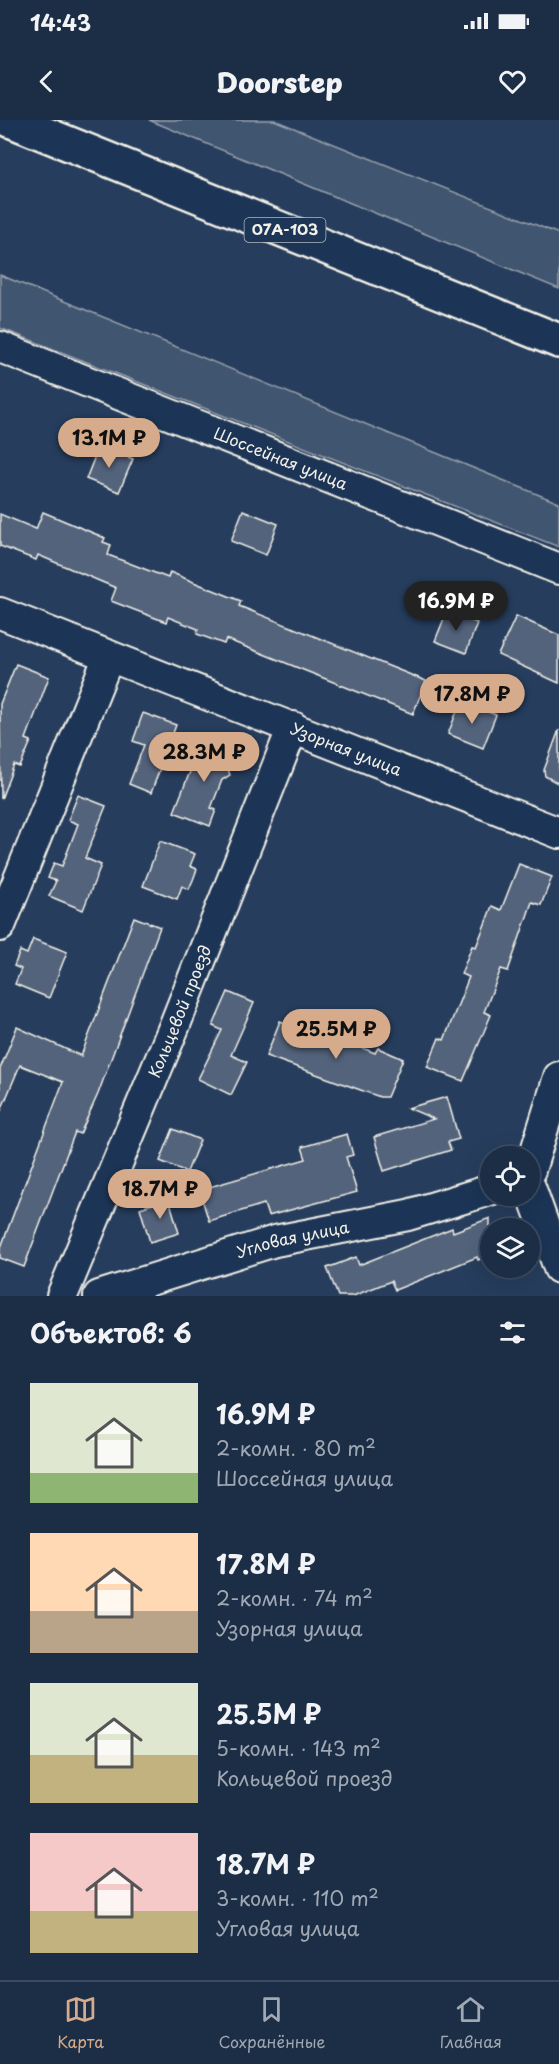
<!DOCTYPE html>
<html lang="ru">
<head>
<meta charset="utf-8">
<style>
	body { margin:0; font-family:"Playpen Sans",sans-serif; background:#25364d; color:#f1f3f6; height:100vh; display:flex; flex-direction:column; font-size:22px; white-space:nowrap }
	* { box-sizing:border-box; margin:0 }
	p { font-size:20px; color:#a0a8b3 }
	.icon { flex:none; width:33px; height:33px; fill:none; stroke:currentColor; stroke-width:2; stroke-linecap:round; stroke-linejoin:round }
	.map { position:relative; height:1176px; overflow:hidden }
	.side { display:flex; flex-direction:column; background:#1c2e46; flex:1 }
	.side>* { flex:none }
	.tools { position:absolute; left:480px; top:1026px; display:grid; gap:12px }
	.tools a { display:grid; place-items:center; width:60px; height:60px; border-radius:50%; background:#1c2e46; box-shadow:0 6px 24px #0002,0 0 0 2px #3a4a5f; font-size:30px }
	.price { position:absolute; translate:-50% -51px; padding:0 14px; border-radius:21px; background:#d6ab8b; color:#111; font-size:20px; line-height:39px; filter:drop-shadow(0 2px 3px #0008) }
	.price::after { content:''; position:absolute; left:50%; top:36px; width:18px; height:14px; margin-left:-9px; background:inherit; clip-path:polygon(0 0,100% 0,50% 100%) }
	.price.active { background:#222; color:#fff }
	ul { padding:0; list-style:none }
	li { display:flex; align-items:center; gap:18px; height:150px; padding:0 30px }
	li span { display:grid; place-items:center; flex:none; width:168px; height:120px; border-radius:0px; color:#555 }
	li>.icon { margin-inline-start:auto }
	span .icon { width:72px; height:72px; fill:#fffc; stroke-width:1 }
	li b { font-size:26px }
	h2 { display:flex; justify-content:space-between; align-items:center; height:72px; padding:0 30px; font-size:26px }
	.status { display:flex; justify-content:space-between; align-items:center; height:42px; padding:0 30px; background:#1c2e46; direction:ltr }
	.status svg { height:16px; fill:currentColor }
	header { display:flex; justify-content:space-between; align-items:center; height:78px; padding:0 30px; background:#1c2e46; font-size:27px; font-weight:800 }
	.tabs { display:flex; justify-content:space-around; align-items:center; height:84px; border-top:2px solid #3a4a5f; background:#1c2e46; font-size:16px; color:#a0a8b3 }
	.tabs a { display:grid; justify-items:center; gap:3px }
	.tabs .active { color:#d6ab8b }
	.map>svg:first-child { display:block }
	.green { fill:#40546f; stroke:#9aa2ac; stroke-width:1.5 }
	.building { fill:#52647b; stroke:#f4f1e8; stroke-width:1.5 }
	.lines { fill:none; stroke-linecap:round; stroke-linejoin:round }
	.minor-casing { stroke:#f4f1e8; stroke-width:34 }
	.major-casing { stroke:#f4f1e8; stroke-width:38 }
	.minor { stroke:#1d3557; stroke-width:30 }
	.major { stroke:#1d3557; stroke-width:33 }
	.labels { text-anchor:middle; stroke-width:4.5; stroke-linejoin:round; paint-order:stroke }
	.shield { fill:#1d3557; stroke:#b4b9bc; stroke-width:1.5 }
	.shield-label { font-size:15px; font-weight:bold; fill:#f4f1e8 }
	.street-label { font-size:16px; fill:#f4f1e8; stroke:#1d3557 }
</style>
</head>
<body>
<div class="status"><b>14:43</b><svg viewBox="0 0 49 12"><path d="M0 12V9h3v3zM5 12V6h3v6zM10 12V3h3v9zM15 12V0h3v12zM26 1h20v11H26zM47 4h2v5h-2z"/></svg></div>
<header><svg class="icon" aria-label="back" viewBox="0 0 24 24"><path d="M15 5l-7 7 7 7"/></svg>Doorstep<svg class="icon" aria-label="heart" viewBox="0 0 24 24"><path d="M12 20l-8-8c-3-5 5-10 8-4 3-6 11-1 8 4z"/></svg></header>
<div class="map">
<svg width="559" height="1176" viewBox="0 0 559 1176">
	<rect width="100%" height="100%" fill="#263d5d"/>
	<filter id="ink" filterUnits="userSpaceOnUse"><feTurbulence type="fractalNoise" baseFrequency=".0167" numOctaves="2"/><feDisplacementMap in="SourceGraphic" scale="12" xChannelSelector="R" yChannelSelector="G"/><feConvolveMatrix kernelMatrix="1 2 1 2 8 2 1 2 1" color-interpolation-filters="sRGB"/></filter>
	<g filter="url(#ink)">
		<!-- green -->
		<g class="green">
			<polygon points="149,0 274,0 559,114 559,169"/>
			<polygon points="0,155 559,383 559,427 0,208"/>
		</g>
		<!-- building -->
		<g class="building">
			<polygon points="99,326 133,339 119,372 86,359"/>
			<polygon points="243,390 278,404 266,435 231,421"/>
			<polygon points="43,392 105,418 103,422 111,425 108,435 168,458 170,452 196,463 241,481 239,486 426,561 413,594 226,519 224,524 197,514 198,509 168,497 166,502 111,481 116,468 38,435 36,440 0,426 0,394 36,409"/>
			<polygon points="447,491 477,503 466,533 435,521"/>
			<polygon points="516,496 559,515 559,563 498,535"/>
			<polygon points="16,544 49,557 26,619 31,621 20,647 14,645 1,679 0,584"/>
			<polygon points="461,581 496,595 483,628 448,614"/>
			<polygon points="143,593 176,605 151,673 129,664 144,625 133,621"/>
			<polygon points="559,610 559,664 545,656 544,650"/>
			<polygon points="203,619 232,631 227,646 230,655 222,660 211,688 216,690 210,706 174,692"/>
			<polygon points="78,675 106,686 85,738 101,745 83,790 49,776 56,761 48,758 54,743 62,746 78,704 68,700"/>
			<polygon points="160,721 195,734 190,746 197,749 193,760 189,769 182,766 177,779 143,766"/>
			<polygon points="519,744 552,757 541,785 532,782 508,851 501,849 484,892 491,895 463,961 427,947 439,918 444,920 469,857 461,854 472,826 476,827 492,786 501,790"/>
			<polygon points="134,797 160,807 98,974 80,1014 75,1012 24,1147 0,1138 0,1130 63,962 20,945 0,993 0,949 17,907 81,936"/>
			<polygon points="33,819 67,832 49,878 15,864 21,849 14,846 20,831 27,834"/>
			<polygon points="228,872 254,883 231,935 247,942 231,975 198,959 222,910 213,906"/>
			<polygon points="280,901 325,919 327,914 375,933 378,928 403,939 387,977 380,977 266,936"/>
			<polygon points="447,977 459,1019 448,1022 451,1030 384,1051 374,1017 434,999 408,988"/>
			<polygon points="173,1009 200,1020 187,1052 160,1041"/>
			<polygon points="347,1014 353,1035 346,1037 357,1072 268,1096 264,1084 209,1101 199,1070 306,1039 302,1027"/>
			<polygon points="169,1079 179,1113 150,1122 140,1088"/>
			<polygon points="490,1098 490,1135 478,1140 477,1137 395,1170 391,1161 353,1176 338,1176 327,1148 356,1137 359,1145 452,1108 453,1112"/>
		</g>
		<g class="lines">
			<defs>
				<g id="minor">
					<path id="s1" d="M0,227L559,449"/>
					<path id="s2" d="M0,493L559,713"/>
					<polyline points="0,806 109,536"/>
					<polyline points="530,1050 559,957"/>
					<polyline points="530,1067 559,1148"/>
					<path id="s3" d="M62,1176L174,907L293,607"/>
					<path id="s4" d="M99,1176L275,1121L408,1095L490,1070"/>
				</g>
				<polyline id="major" points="10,0 559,221"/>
			</defs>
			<!-- minor casing -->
			<use href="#minor" class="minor-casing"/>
			<!-- major casing -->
			<use href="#major" class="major-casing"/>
			<!-- minor -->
			<use href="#minor" class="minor"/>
			<!-- major -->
			<use href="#major" class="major"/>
		</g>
	</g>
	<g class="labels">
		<!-- shield labels -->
		<rect class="shield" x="244.5" y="98" width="81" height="24" rx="4.5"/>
		<g class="shield-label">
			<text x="285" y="115">07А-103</text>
		</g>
		<!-- street labels -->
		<g class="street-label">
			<text dy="6" stroke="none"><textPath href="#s1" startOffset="302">Шоссейная улица</textPath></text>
			<text dy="6" stroke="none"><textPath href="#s2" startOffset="372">Узорная улица</textPath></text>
			<text dy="6" stroke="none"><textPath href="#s3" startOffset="308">Кольцевой проезд</textPath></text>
			<text dy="6" stroke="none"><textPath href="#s4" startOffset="202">Угловая улица</textPath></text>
		</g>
	</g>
</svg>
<div class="tools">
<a><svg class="icon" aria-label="locate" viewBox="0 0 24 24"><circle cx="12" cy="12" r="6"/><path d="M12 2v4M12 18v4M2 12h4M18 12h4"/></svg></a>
<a><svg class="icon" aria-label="layers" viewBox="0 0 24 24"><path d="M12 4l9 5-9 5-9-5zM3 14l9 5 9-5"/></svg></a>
</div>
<b class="price" style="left:109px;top:349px">13.1M ₽</b>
<b class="price active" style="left:456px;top:512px">16.9M ₽</b>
<b class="price" style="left:472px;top:605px">17.8M ₽</b>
<b class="price" style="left:204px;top:663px">28.3M ₽</b>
<b class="price" style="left:336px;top:940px">25.5M ₽</b>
<b class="price" style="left:160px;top:1100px">18.7M ₽</b>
</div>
<section class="side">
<h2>Объектов: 6<svg class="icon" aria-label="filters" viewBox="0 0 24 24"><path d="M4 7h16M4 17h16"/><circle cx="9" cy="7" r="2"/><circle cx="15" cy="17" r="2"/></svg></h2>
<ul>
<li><span style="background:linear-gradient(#dfe7d0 75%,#8fb573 0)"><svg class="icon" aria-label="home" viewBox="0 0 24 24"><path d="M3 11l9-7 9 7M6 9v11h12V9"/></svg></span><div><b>16.9M ₽</b><p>2-комн. · 80 m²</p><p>Шоссейная улица</p></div></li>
<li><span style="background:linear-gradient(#ffd9b3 65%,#b9a48a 0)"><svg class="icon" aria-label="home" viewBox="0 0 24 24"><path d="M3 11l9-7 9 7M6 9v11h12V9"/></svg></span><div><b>17.8M ₽</b><p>2-комн. · 74 m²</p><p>Узорная улица</p></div></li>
<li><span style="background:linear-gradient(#dfe7d0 60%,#c2b280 0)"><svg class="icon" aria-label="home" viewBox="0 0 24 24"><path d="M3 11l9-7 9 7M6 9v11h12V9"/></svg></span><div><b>25.5M ₽</b><p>5-комн. · 143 m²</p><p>Кольцевой проезд</p></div></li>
<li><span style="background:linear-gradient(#f6c9c9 65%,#c2b280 0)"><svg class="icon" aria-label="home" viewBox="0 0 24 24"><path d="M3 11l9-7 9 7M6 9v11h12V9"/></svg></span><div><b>18.7M ₽</b><p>3-комн. · 110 m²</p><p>Угловая улица</p></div></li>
</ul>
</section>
<nav class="tabs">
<a class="active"><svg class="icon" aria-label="map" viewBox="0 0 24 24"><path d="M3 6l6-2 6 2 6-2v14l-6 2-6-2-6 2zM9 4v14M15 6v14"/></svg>Карта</a>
<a><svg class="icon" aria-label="saved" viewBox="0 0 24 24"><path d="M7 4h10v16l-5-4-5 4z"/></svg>Сохранённые</a>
<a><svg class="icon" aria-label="home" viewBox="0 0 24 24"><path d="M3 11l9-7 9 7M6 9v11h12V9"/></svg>Главная</a>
</nav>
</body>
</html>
